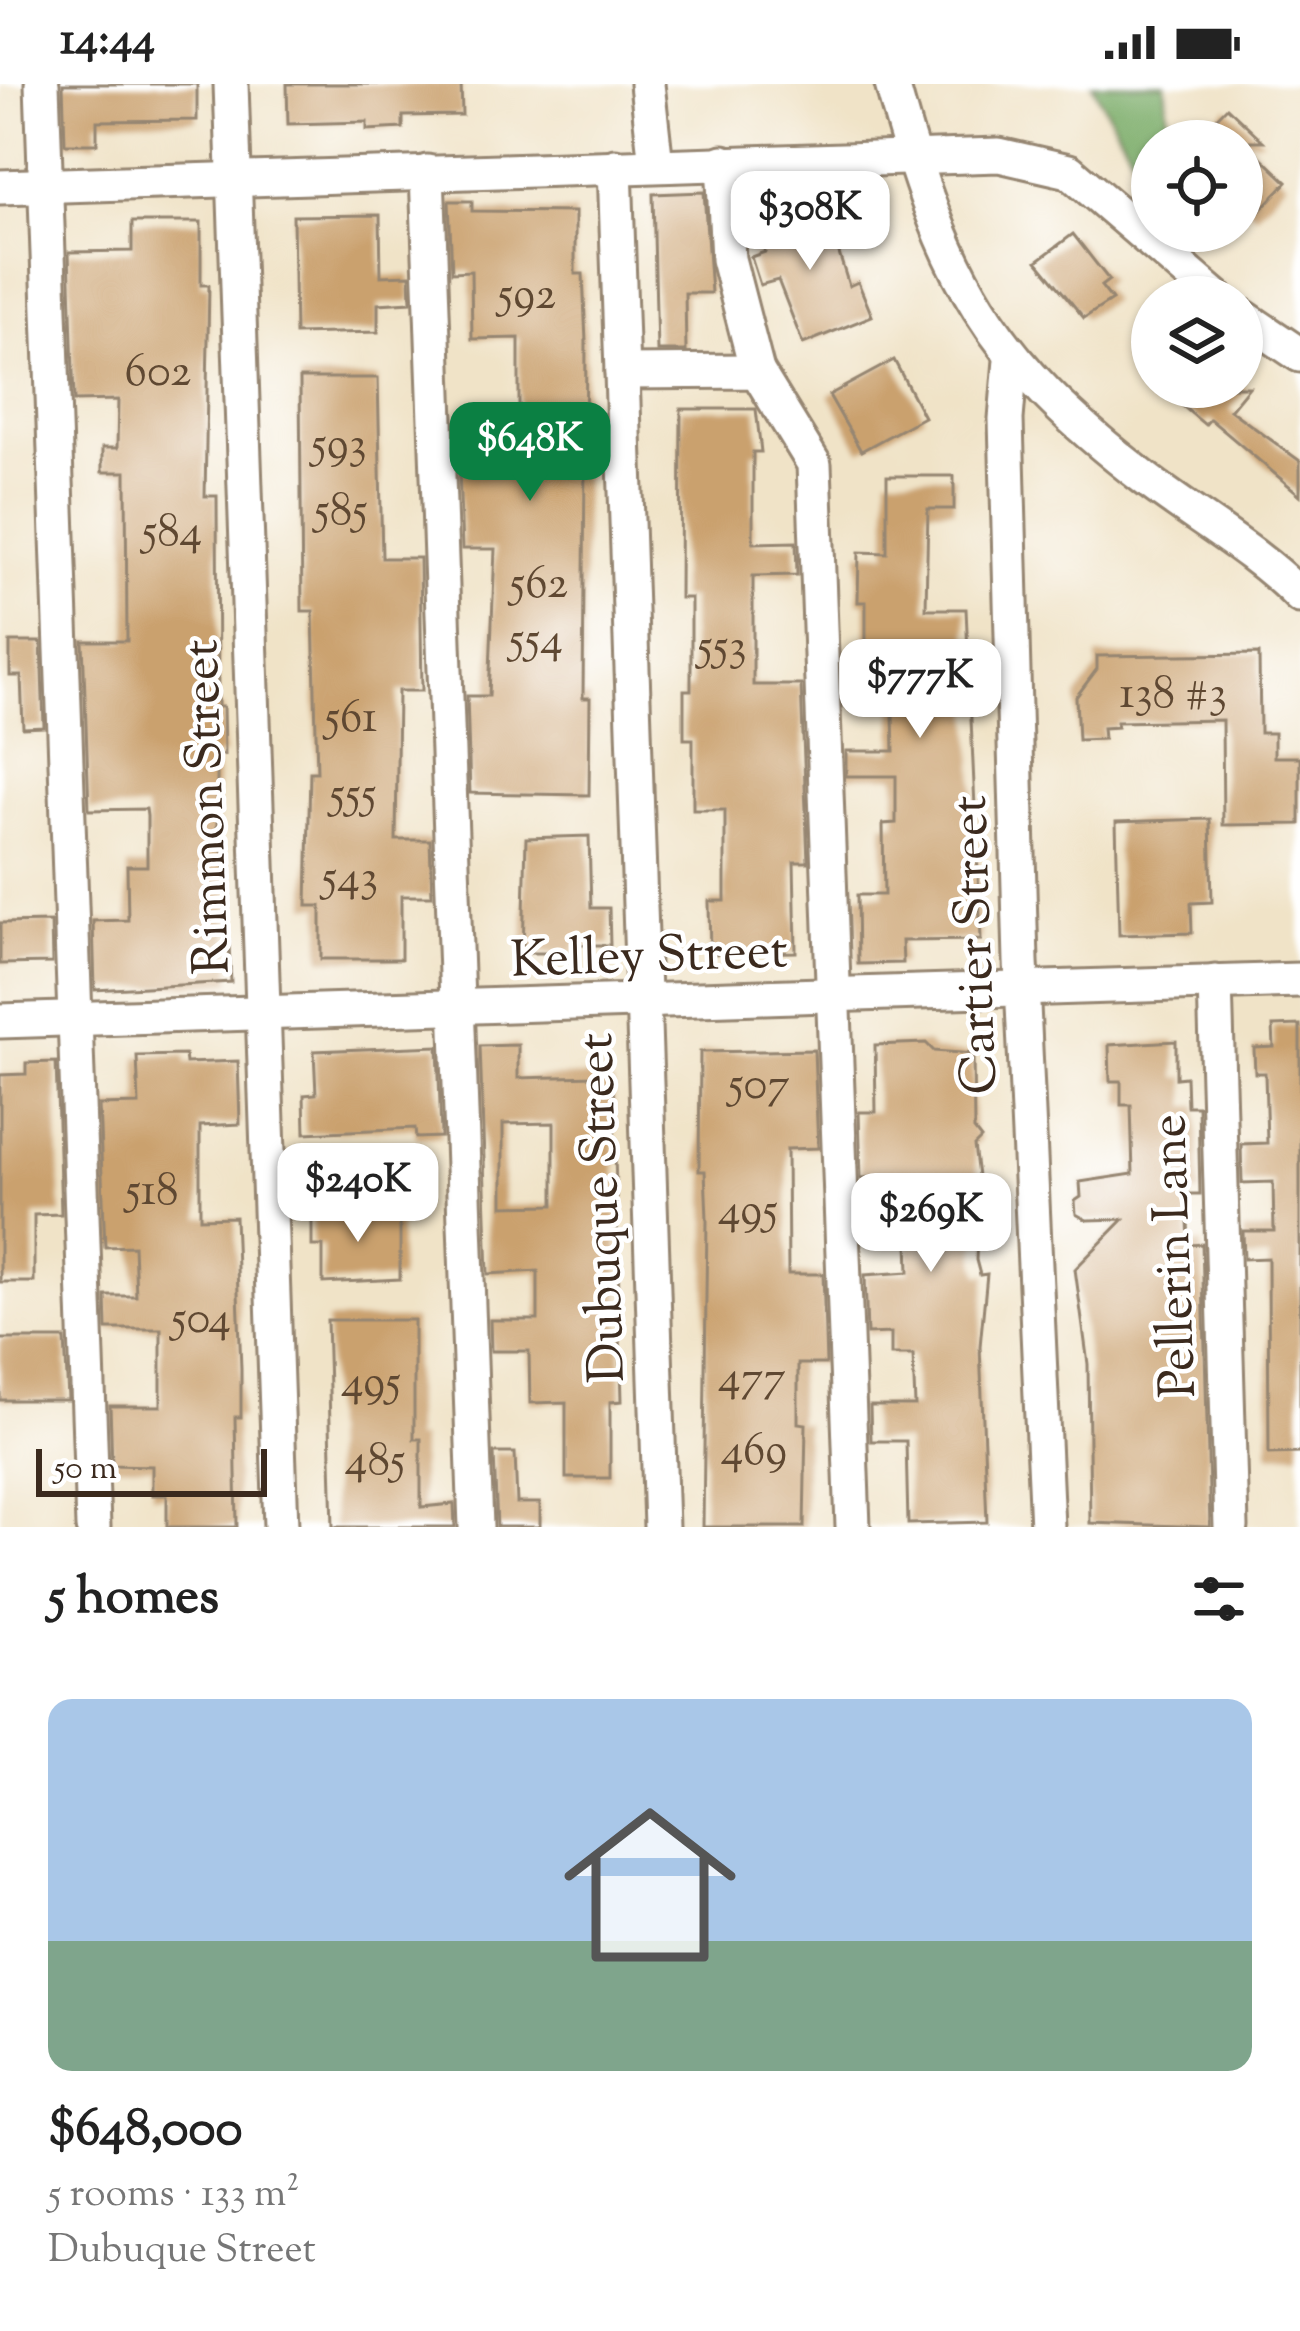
<!DOCTYPE html>
<html lang="en">
<head>
<meta charset="utf-8">
<style>
	body { margin:0; font-family:"Sorts Mill Goudy",serif; background:#f6f6f6; color:#222; height:100vh; display:flex; flex-direction:column; font-size:45px; white-space:nowrap }
	* { box-sizing:border-box; margin:0 }
	p { font-size:39px; color:#767676 }
	.icon { flex:none; width:66px; height:66px; fill:none; stroke:currentColor; stroke-width:2; stroke-linecap:round; stroke-linejoin:round }
	.map { position:relative; height:1443px; overflow:hidden }
	.panel { display:flex; flex-direction:column; background:#fff; flex:1 }
	.panel>* { flex:none }
	.tools { position:absolute; left:1131px; top:36px; display:grid; gap:24px }
	.tools a { display:grid; place-items:center; width:132px; height:132px; border-radius:50%; background:#fff; box-shadow:0 3px 9px #0004; font-size:60px }
	.scale { position:absolute; left:36px; bottom:30px; width:231px; box-sizing:border-box; padding-left:12px; border:6px solid #3b2a1e; border-top:0; font-size:33px; line-height:42px; white-space:nowrap; color:#3b2a1e; -webkit-text-stroke:9px #fff; paint-order:stroke }
	.price { position:absolute; translate:-50% -102px; padding:0 27px; border-radius:24px; background:#fff; color:#222; font-size:39px; line-height:78px; filter:drop-shadow(0 3px 6px #0008) }
	.price::after { content:''; position:absolute; left:50%; top:72px; width:36px; height:27px; margin-left:-18px; background:inherit; clip-path:polygon(0 0,100% 0,50% 100%) }
	.price.active { background:#0b8043; color:#fff }
	ul { padding:0; list-style:none }
	li { display:grid; align-content:center; gap:24px; height:636px; padding:0 48px }
	li+li { border-top:3px solid #e0e0e0 }
	li span { display:grid; place-items:center; height:372px; border-radius:24px; color:#555 }
	li>.icon { margin-inline-start:auto }
	span .icon { width:216px; height:216px; fill:#fffc; stroke-width:1 }
	li b { font-size:51px }
	h2 { display:flex; justify-content:space-between; align-items:center; height:144px; padding:0 48px; font-size:51px }
	.status { display:flex; justify-content:space-between; align-items:center; height:84px; padding:0 60px; background:#fff; direction:ltr }
	.status svg { height:33px; fill:currentColor }
	.map>svg:first-child { display:block }
	.forest { fill:#79ab66; stroke:#5a6a42; stroke-width:3 }
	.building { fill:#caa16e; fill-rule:evenodd }
	.lines { fill:none; stroke-linecap:round; stroke-linejoin:round }
	.minor-casing { stroke:#968672; stroke-width:39 }
	.minor { stroke:#fff; stroke-width:33 }
	.labels { text-anchor:middle; stroke-width:9; stroke-linejoin:round; paint-order:stroke }
	.number-label { font-size:45px; fill:#5f4832 }
	.street-label { font-size:51px; fill:#3b2a1e; stroke:#fff }
</style>
</head>
<body>
<div class="status"><b>14:44</b><svg viewBox="0 0 49 12"><path d="M0 12V9h3v3zM5 12V6h3v6zM10 12V3h3v9zM15 12V0h3v12zM26 1h20v11H26zM47 4h2v5h-2z"/></svg></div>
<div class="map">
<svg width="1300" height="1443" viewBox="0 0 1300 1443">
	<rect width="100%" height="100%" fill="#fff"/>
	<filter id="ink" filterUnits="userSpaceOnUse"><feTurbulence type="fractalNoise" baseFrequency=".00833" numOctaves="2"/><feDisplacementMap in="SourceGraphic" scale="24" xChannelSelector="R" yChannelSelector="G"/><feConvolveMatrix kernelMatrix="1 2 1 2 8 2 1 2 1" color-interpolation-filters="sRGB"/></filter>
	<filter id="wash" filterUnits="userSpaceOnUse"><feTurbulence type="fractalNoise" baseFrequency=".004" numOctaves="4" result="noise"/><feDisplacementMap in="SourceGraphic" scale="48" xChannelSelector="R" yChannelSelector="G"/><feGaussianBlur stdDeviation="2.7" result="paint"/><feColorMatrix in="noise" values="0 0 0 0 0 0 0 0 0 0 0 0 0 0 0 0 0 1.4 0 .05"/><feComposite in="paint" operator="in"/></filter>
	<g filter="url(#wash)">
		<rect width="100%" height="100%" fill="#f0e3c7"/>
		<!-- forest -->
		<polygon class="forest" points="1092,0 1165,0 1169,57 1152,57 1152,96 1145,96"/>
		<g id="blocks">
			<!-- building -->
			<g class="building">
				<polygon points="63,0 197,0 197,36 97,37 97,60 65,60"/>
				<polygon points="287,0 461,0 462,31 403,32 403,44 367,46 367,38 288,40"/>
				<polygon points="1227,23 1263,57 1244,57 1287,98 1256,131 1242,117 1242,57 1194,57"/>
				<polygon points="704,108 711,209 685,209 686,267 657,267 653,110"/>
				<polygon points="449,117 472,117 472,127 575,128 575,190 583,190 586,258 583,614 590,614 589,711 470,709 467,612 489,612 495,465 462,465 458,358 501,358 501,330 519,330 519,254 472,255 471,187 452,188"/>
				<polygon points="824,121 849,202 858,198 872,232 803,260 778,196 760,201 751,173 765,168 756,141"/>
				<polygon points="380,131 381,192 410,191 411,218 378,220 378,248 295,250 293,132"/>
				<polygon points="132,138 201,138 201,201 209,201 205,412 217,412 218,623 223,623 224,671 217,671 217,766 224,766 231,898 95,906 93,837 128,836 127,782 147,782 147,732 146,725 89,726 83,557 127,557 126,388 102,388 102,364 117,364 118,316 74,317 69,168 132,167"/>
				<polygon points="1073,150 1109,196 1101,202 1112,216 1084,234 1037,177"/>
				<polygon points="894,276 924,333 861,367 829,311"/>
				<polygon points="300,294 378,294 382,474 420,474 422,607 398,607 396,756 430,756 432,812 401,812 401,875 321,875 321,822 307,822 310,688 317,688 313,527 302,527"/>
				<polygon points="1160,303 1249,303 1230,326 1300,377 1300,411 1210,335 1205,341"/>
				<polygon points="681,325 756,325 761,368 753,368 753,459 796,458 797,491 753,492 753,601 801,601 808,778 794,778 796,868 710,870 709,817 725,817 725,726 693,726 693,655 684,655 684,606 691,606 691,514 680,514"/>
				<polygon points="887,392 954,392 954,425 928,425 926,525 966,525 981,856 902,857 903,879 858,880 857,811 884,811 883,740 896,739 896,692 846,692 846,667 894,667 891,562 866,562 866,518 858,518 859,468 887,469"/>
				<polygon points="10,558 41,558 44,643 23,644 21,592 10,592"/>
				<polygon points="1259,570 1260,649 1274,649 1274,673 1300,673 1300,740 1223,741 1222,636 1117,638 1117,643 1103,644 1104,655 1078,656 1076,613 1097,585 1097,572"/>
				<polygon points="1210,735 1212,818 1191,819 1192,849 1119,851 1116,738"/>
				<polygon points="589,752 591,824 609,824 610,861 575,861 575,869 523,869 526,754"/>
				<polygon points="51,838 52,879 0,880 0,839"/>
				<polygon points="1300,941 1300,1369 1269,1370 1268,1174 1244,1175 1243,1147 1274,1147 1273,1098 1242,1099 1241,1060 1267,1059 1265,989 1255,989 1254,964 1274,963 1273,942"/>
				<polygon points="1176,957 1176,994 1186,993 1187,1022 1198,1022 1200,1110 1187,1110 1189,1161 1202,1160 1210,1443 1090,1439 1088,1280 1075,1185 1124,1135 1087,1136 1076,1130 1075,1117 1081,1113 1080,1098 1133,1090 1131,1021 1121,1021 1121,997 1110,997 1109,961"/>
				<polygon points="926,959 934,967 973,970 974,1046 981,1055 974,1062 979,1100 976,1176 980,1191 987,1190 980,1262 987,1438 908,1440 906,1357 871,1357 870,1322 915,1322 913,1271 891,1271 891,1249 867,1250 865,1191 909,1188 907,1126 890,1127 890,1118 882,1118 881,1093 861,1094 859,1028 876,1028 875,961"/>
				<path d="M518,961V994L596,992V999H613L622,1317L610,1318V1394H566V1318L530,1319L529,1267H491L490,1236H538V1187L488,1190L480,962ZM554,1039V1121L503,1122V1040Z"/>
				<polygon points="438,962 441,1053 416,1054 415,1044 305,1049 304,1011 316,1010 314,967"/>
				<polygon points="814,966 818,1064 787,1065 788,1190 823,1190 826,1280 798,1280 798,1339 806,1340 804,1443 703,1443 707,1135 705,1087 699,1087 700,968"/>
				<polygon points="185,971 186,979 238,977 240,1040 200,1042 200,1134 235,1133 241,1285 241,1333 235,1333 237,1443 167,1443 167,1411 152,1411 152,1382 112,1381 110,1322 161,1322 161,1245 107,1245 106,1212 136,1212 134,1162 105,1163 99,1021 139,1020 137,972"/>
				<polygon points="56,978 61,1130 34,1131 34,1198 0,1198 0,991 26,990 26,979"/>
				<polygon points="312,1127 400,1127 400,1195 323,1199 323,1162 312,1162"/>
				<polygon points="327,1236 414,1236 414,1355 421,1355 421,1423 454,1420 455,1443 333,1443"/>
				<polygon points="0,1255 65,1255 68,1316 0,1316"/>
				<polygon points="494,1369 515,1369 517,1419 540,1419 540,1443 497,1443"/>
			</g>
		</g>
	</g>
	<g filter="url(#ink)">
		<use href="#blocks" fill-opacity="0" stroke="#968672" stroke-width="3"/>
		<g class="lines">
			<defs>
				<g id="minor">
					<polyline points="42,0 93,1443"/>
					<polyline points="231,0 281,1443"/>
					<polyline points="647,0 656,81"/>
					<path d="M892,0C944,192 987,274 1147,396C1197,434 1256,467 1300,512"/>
					<polyline points="723,78 728,175 757,287"/>
					<polyline points="615,82 661,1443"/>
					<polyline points="427,88 476,1443"/>
					<polyline points="0,103 999,71 1069,87 1216,213"/>
					<polyline points="1242,232 1300,271"/>
					<polyline points="1011,276 1006,335 1021,877 1047,1443"/>
					<polyline points="622,288 757,287 814,380 853,1443"/>
					<polyline points="1215,898 1231,1443"/>
					<polyline points="0,937 1300,896"/>
				</g>
			</defs>
			<!-- minor casing -->
			<use href="#minor" class="minor-casing"/>
			<!-- minor -->
			<use href="#minor" class="minor"/>
		</g>
	</g>
	<g class="labels">
		<!-- number labels -->
		<g class="number-label">
			<text x="527" y="224">592</text>
			<text x="158" y="301">602</text>
			<text x="339" y="374">593</text>
			<text x="341" y="440">585</text>
			<text x="172" y="461">584</text>
			<text x="539" y="513">562</text>
			<text x="536" y="569">554</text>
			<text x="722" y="576">553</text>
			<text x="1173" y="623">138 #3</text>
			<text x="351" y="647">561</text>
			<text x="353" y="724">555</text>
			<text x="350" y="807">543</text>
			<text x="759" y="1014">507</text>
			<text x="152" y="1120">518</text>
			<text x="748" y="1140">495</text>
			<text x="201" y="1248">504</text>
			<text x="752" y="1307">477</text>
			<text x="371" y="1312">495</text>
			<text x="754" y="1380">469</text>
			<text x="375" y="1390">485</text>
		</g>
		<!-- street labels -->
		<g class="street-label">
			<text transform="translate(204 723) rotate(-92)" y="18">Rimmon Street</text>
			<text transform="translate(972 861) rotate(-92)" y="18">Cartier Street</text>
			<text transform="translate(649 869) rotate(-2)" y="18">Kelley Street</text>
			<text transform="translate(599 1124) rotate(-92)" y="18">Dubuque Street</text>
			<text transform="translate(1171 1172) rotate(-92)" y="18">Pellerin Lane</text>
		</g>
	</g>
</svg>
<div class="tools">
<a><svg class="icon" aria-label="locate" viewBox="0 0 24 24"><circle cx="12" cy="12" r="6"/><path d="M12 2v4M12 18v4M2 12h4M18 12h4"/></svg></a>
<a><svg class="icon" aria-label="layers" viewBox="0 0 24 24"><path d="M12 4l9 5-9 5-9-5zM3 14l9 5 9-5"/></svg></a>
</div>
<div class="scale">50 m</div>
<b class="price" style="left:810px;top:189px">$308K</b>
<b class="price active" style="left:530px;top:420px">$648K</b>
<b class="price" style="left:920px;top:657px">$777K</b>
<b class="price" style="left:358px;top:1161px">$240K</b>
<b class="price" style="left:931px;top:1191px">$269K</b>
</div>
<section class="panel">
<h2>5 homes<svg class="icon" aria-label="filters" viewBox="0 0 24 24"><path d="M4 7h16M4 17h16"/><circle cx="9" cy="7" r="2"/><circle cx="15" cy="17" r="2"/></svg></h2>
<ul>
<li><span style="background:linear-gradient(#a9c7e8 65%,#7fa58c 0)"><svg class="icon" aria-label="home" viewBox="0 0 24 24"><path d="M3 11l9-7 9 7M6 9v11h12V9"/></svg></span><div><b>$648,000</b><p>5 rooms · 133 m²</p><p>Dubuque Street</p></div></li>
</ul>
</section>
</body>
</html>
